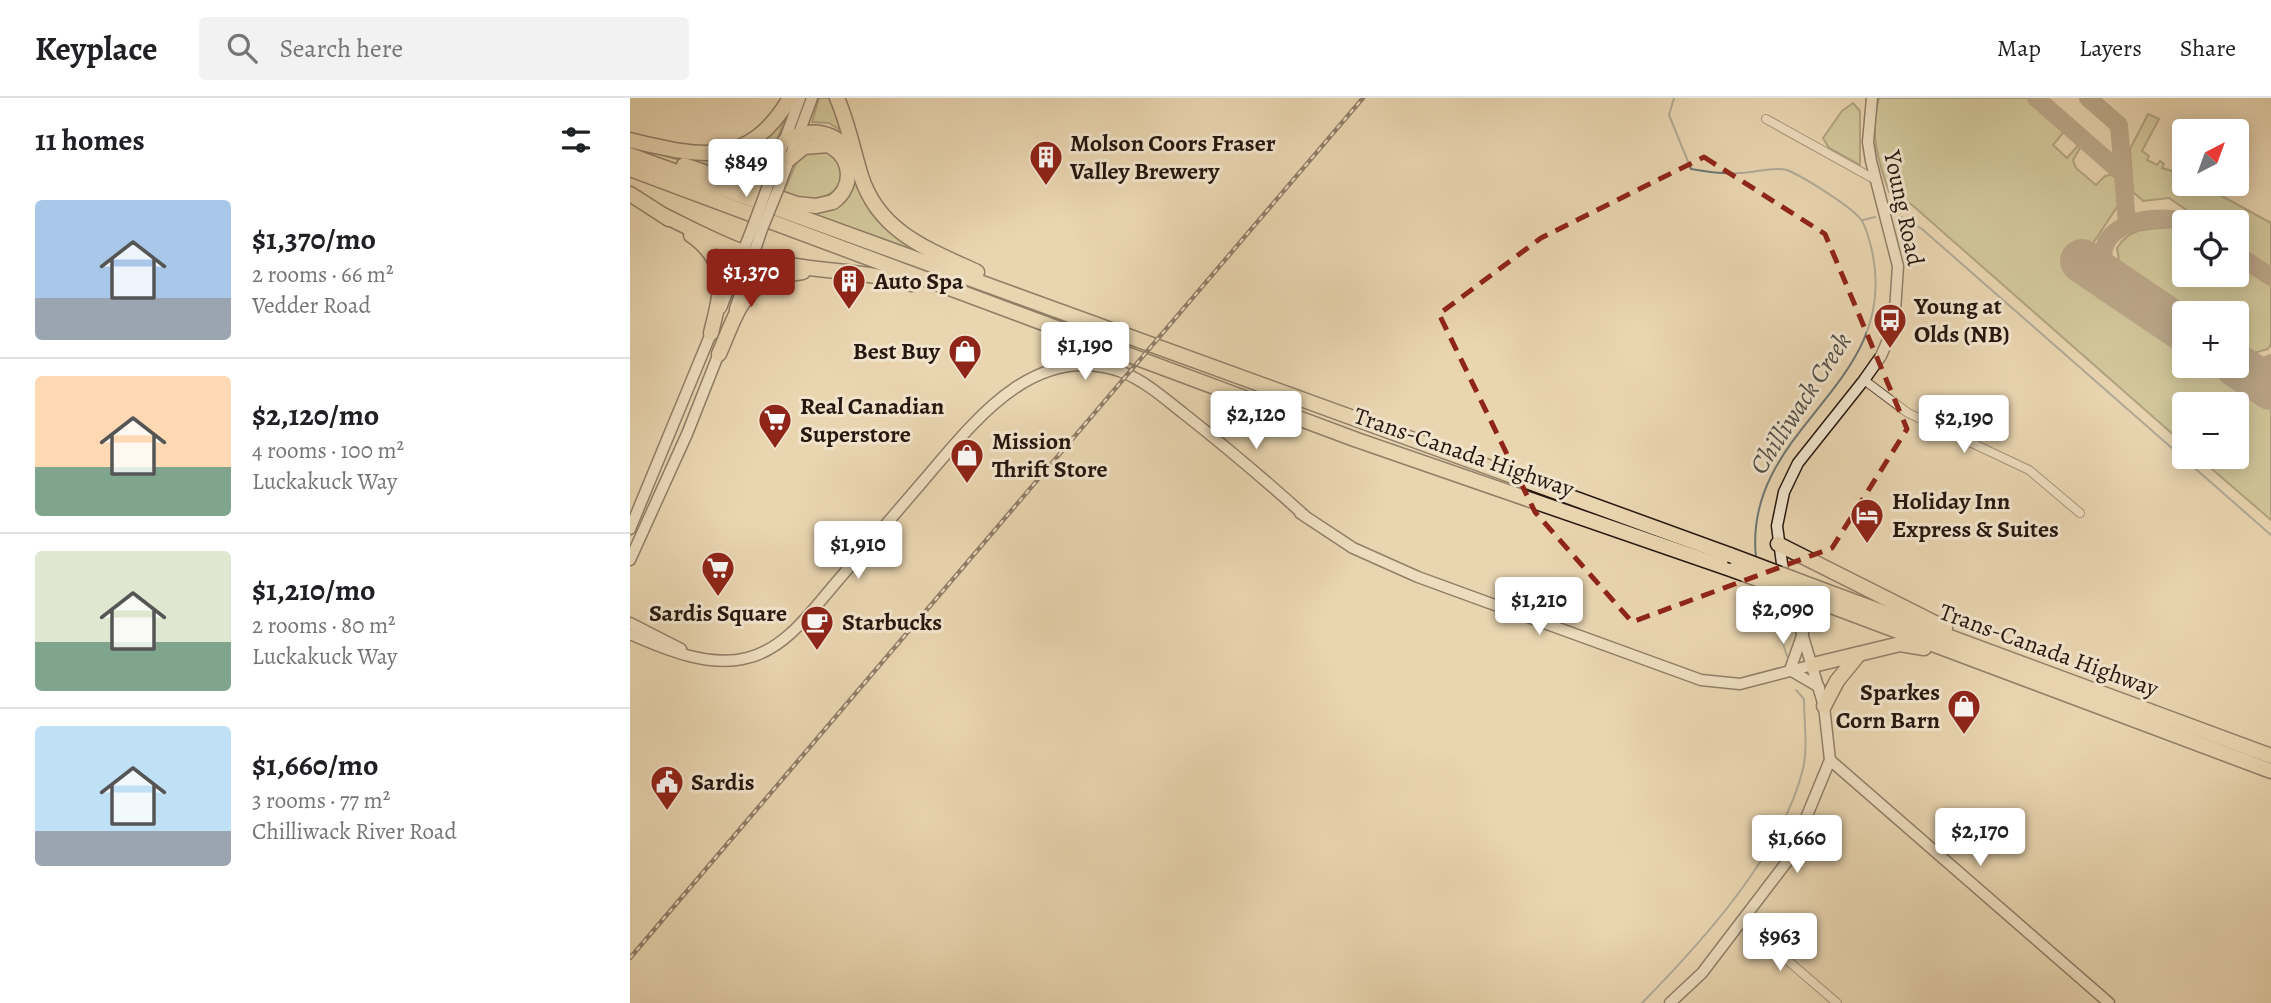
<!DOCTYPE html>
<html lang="en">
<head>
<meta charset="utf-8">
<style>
	body { margin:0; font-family:Alegreya,serif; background:#f2f2f2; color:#202124; height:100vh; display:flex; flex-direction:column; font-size:26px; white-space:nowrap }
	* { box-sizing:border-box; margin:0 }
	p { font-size:23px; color:#757577 }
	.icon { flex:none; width:38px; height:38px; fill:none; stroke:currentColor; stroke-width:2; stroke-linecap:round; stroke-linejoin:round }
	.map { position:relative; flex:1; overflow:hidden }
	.details { display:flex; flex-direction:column; background:#fff; width:630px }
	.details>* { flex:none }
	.needle { width:46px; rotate:41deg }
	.buttons { position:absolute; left:1542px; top:21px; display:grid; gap:14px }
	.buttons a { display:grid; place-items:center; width:77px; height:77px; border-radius:7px; background:#fff; box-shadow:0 4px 18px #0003; font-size:35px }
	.price { position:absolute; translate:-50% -60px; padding:0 16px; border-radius:7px; background:#fff; color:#222; font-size:23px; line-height:46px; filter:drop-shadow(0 2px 4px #0008) }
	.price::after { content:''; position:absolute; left:50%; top:42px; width:21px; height:16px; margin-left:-10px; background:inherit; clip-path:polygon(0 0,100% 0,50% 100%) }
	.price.selected { background:#8f2418; color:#fff }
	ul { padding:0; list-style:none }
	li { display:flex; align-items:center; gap:21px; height:175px; padding:0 35px }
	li+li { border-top:2px solid #e0e0e0 }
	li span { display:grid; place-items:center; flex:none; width:196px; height:140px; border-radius:7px; color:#555 }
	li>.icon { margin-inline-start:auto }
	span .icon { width:84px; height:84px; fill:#fffc; stroke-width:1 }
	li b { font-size:30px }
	h2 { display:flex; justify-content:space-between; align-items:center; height:84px; padding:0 35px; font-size:30px }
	header { display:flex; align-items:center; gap:42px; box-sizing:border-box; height:98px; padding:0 35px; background:#fff; border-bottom:2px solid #e0e0e0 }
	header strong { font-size:33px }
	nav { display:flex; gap:38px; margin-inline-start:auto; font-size:24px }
	.search { width:490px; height:63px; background:#f2f2f2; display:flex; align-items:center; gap:18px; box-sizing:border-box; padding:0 24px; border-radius:7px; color:#757577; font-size:26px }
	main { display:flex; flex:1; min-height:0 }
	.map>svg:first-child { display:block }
	.green { fill:#bbbc88; stroke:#716a4c; stroke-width:2 }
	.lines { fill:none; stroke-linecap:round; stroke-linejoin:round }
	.stream { stroke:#6d7674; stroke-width:2 }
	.taxiway { stroke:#887660; stroke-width:18 }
	.runway { stroke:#887660; stroke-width:44 }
	.street-casing { stroke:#584638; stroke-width:10 }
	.secondary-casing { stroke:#271710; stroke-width:13 }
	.highway-casing { stroke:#271710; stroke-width:17 }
	.street { stroke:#f1e4cc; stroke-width:8 }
	.secondary { stroke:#f1e4cc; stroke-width:10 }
	.highway { stroke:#e9d5b0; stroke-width:14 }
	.rail-casing { stroke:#271710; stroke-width:4.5 }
	.rail { stroke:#f1e4cc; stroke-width:2; stroke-dasharray:5; stroke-linecap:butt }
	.secondary-bridge-casing { stroke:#271710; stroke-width:13; stroke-linecap:butt }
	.highway-bridge-casing { stroke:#271710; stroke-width:17; stroke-linecap:butt }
	.secondary-bridge { stroke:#f1e4cc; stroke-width:10 }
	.highway-bridge { stroke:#e9d5b0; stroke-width:14 }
	.marked { fill:none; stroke:#8f2418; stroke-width:5; stroke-dasharray:14 9; stroke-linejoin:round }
	.labels { text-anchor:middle; stroke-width:6; stroke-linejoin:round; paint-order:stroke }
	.poi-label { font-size:24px; font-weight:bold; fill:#271710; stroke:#f1e4cc; text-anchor:start }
	.street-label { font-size:24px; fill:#271710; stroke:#f1e4cc }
	.water-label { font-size:26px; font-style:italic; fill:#504f4a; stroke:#f1e4cc }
</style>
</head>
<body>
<header>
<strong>Keyplace</strong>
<div class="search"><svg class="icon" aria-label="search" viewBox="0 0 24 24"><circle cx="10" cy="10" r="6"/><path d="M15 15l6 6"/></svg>Search here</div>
<nav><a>Map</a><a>Layers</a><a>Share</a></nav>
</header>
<main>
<section class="details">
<h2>11 homes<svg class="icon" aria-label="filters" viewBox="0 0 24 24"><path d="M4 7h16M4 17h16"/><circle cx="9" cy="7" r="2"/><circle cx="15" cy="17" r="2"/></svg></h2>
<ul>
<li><span style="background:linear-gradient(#a9c7e8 70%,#9aa5b1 0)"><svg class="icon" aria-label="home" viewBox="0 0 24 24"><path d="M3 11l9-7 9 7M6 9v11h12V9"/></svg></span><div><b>$1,370/mo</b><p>2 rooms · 66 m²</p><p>Vedder Road</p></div></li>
<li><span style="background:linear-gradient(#ffd9b3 65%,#7fa58c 0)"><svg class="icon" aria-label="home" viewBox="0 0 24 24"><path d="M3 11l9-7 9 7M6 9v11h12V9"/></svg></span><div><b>$2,120/mo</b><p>4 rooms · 100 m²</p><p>Luckakuck Way</p></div></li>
<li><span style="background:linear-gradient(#dfe7d0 65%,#7fa58c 0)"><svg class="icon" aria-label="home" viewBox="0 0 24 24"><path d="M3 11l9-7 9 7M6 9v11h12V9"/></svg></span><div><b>$1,210/mo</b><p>2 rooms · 80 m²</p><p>Luckakuck Way</p></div></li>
<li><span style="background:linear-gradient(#bfe0f5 75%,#9aa5b1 0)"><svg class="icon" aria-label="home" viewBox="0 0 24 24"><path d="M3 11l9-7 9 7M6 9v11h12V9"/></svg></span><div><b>$1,660/mo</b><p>3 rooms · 77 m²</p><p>Chilliwack River Road</p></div></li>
</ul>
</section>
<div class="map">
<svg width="1641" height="905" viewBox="0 0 1641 905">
	<rect width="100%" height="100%" fill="#e9d5b0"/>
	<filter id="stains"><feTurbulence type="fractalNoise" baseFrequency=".00286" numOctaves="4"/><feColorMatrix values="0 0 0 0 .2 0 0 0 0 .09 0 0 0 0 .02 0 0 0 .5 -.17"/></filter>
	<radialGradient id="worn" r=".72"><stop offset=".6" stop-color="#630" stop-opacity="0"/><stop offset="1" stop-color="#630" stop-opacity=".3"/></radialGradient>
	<!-- green -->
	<g class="green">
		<polygon points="189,0 205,0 217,36 199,25 182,24"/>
		<path d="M1249,0H1403L1437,30L1423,47L1437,60L1451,44L1453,45L1443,62L1446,70L1466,87L1475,78L1486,76L1489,106L1446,171L1554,244V268H1590L1641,302V422L1568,359H1606V306H1554V346L1281,106L1259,94C1248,63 1239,33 1249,0Z"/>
		<polygon points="1223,5 1230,13 1230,67 1199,50 1193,40 1212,13"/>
		<polygon points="1518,16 1529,21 1512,53 1519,58 1517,62 1527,67 1530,63 1534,66 1532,70 1553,76 1550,80 1554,86 1570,86 1641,125 1641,170 1607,147 1606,124 1574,124 1539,100 1513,103 1503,94 1500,51"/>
		<polygon points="152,19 155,20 130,87 32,57 83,61"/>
		<path d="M196,52L211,65V87C193,105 176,103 153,95L170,57Z"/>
		<polygon points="222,72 228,82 298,157 160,108 195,110"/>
		<path d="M1547,129L1554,130V177H1606L1607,163L1641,187V246L1638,251L1614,258L1607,253L1606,215L1554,217L1491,175L1487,150C1501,127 1523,131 1547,129Z"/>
	</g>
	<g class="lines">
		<!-- stream -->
		<g class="stream">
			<path d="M1044,0L1039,17L1061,71C1077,74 1093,76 1109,75C1123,75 1144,68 1157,72C1172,78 1224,110 1232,123C1237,131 1240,144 1242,153C1272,289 1112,328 1126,460"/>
			<polyline points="1272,119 1292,131 1641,437"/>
			<polyline points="1233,122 1245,119"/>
			<polyline points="1135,492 1157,558"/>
			<path d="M1012,905C1072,844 1152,756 1173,671C1178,650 1174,623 1174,601L1166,592"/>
		</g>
		<!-- taxiway -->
		<g class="taxiway">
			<polyline points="1406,0 1493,76"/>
			<polyline points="1458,0 1489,27 1497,126"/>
			<polyline points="1606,156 1641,179"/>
			<path d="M1484,185C1447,132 1515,112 1556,124"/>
			<polyline points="1613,271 1628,271 1641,265"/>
		</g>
		<!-- runway -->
		<g class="runway">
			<polyline points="1452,163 1554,232"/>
			<polyline points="1606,267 1641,290"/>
		</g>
		<defs>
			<g id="street">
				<polyline points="1136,21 1244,81"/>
				<polyline points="1234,282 1278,315 1399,372 1450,415"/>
				<polyline points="1113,824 1207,905"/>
			</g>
			<g id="secondary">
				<polyline points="139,85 170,0"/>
				<polyline points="149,89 182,0"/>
				<polyline points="91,210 123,128"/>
				<polyline points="105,211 132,131"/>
				<polyline points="670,415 723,450 788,479 1071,582 1110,586 1183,567"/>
				<polyline points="0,431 84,228"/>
				<polyline points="0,462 57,336 91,250"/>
				<polyline points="0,525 51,551"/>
				<path d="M0,536C34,551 79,570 117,560C155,551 180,515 204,487C234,452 264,417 294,382C343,325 404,242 492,274C515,283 534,300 553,315C595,348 635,382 674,417"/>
				<polyline points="1160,572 1173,535"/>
				<polyline points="1160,572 1189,589"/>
				<polyline points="1200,662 1479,905"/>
				<polyline points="1040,905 1072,875 1159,761 1200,662 1194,608 1153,473 1147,428 1154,394 1168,365 1234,282 1251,258 1264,228 1268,168 1241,63 1238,44 1242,0"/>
			</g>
			<g id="highway">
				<path d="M207,0C218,25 223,52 231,78C249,134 297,151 347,174"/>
				<path d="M0,42C70,59 118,71 160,0"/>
				<path d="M155,43C181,28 206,33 224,58"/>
				<polyline points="0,57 1100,457"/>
				<path d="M54,67L167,106L186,108L203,104C225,88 222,59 198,47L174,49L159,61"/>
				<polyline points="0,71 727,342 1103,472"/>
				<polyline points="0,96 39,121"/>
				<path d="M33,117C72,136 116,160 159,167C201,174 241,174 282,186"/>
				<path d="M61,137C101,165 91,194 81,235"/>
				<path d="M89,256C110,207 114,181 173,174"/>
				<polyline points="1148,446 1315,530"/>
				<polyline points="1182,488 1641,658"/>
				<polyline points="1185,502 1641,673"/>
				<polyline points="1183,567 1270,546 1294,550"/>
				<polyline points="1194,608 1207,583 1229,556"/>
			</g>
		</defs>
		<!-- street casing -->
		<use href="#street" class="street-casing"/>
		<!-- secondary casing -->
		<use href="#secondary" class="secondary-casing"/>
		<!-- highway casing -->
		<use href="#highway" class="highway-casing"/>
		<!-- street -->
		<use href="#street" class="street"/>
		<!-- secondary -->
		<use href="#secondary" class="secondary"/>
		<!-- highway -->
		<use href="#highway" class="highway"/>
		<defs>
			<polyline id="rail" points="0,860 733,0"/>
		</defs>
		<!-- rail casing -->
		<use href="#rail" class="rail-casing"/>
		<!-- rail -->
		<use href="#rail" class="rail"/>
		<defs>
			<g id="secondary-bridge">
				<polyline points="123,128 139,85"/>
				<polyline points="132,131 149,89"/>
			</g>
			<g id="highway-bridge">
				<polyline points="1100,457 1182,488"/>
				<polyline points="1103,472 1185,502"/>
			</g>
		</defs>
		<!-- secondary-bridge casing -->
		<use href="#secondary-bridge" class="secondary-bridge-casing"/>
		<!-- highway-bridge casing -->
		<use href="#highway-bridge" class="highway-bridge-casing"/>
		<!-- secondary-bridge -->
		<use href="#secondary-bridge" class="secondary-bridge"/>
		<!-- highway-bridge -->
		<use href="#highway-bridge" class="highway-bridge"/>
	</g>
	<!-- marked area -->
	<path d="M0 0H1641V905H0ZM1074,59L1195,136L1277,331L1202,450L1002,524L905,414L809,216L911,140Z" fill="#e9d5b0" fill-opacity=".55" fill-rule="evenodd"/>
	<path class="marked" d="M1074,59L1195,136L1277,331L1202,450L1002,524L905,414L809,216L911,140Z"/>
	<!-- icons -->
	<defs>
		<symbol id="building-pin" viewBox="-11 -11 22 30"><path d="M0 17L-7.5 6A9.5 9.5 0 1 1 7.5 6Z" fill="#8f2418" stroke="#f1e4cc"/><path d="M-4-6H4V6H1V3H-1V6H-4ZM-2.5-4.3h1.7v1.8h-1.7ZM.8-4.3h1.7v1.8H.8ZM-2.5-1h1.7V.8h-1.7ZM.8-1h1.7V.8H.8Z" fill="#fff"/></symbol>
		<symbol id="bus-pin" viewBox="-11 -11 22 30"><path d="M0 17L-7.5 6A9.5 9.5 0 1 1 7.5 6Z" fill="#8f2418" stroke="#f1e4cc"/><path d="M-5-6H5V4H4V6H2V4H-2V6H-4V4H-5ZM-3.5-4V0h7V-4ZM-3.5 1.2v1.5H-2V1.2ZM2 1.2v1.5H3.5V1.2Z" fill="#fff"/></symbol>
		<symbol id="shop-pin" viewBox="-11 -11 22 30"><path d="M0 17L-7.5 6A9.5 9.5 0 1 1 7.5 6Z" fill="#8f2418" stroke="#f1e4cc"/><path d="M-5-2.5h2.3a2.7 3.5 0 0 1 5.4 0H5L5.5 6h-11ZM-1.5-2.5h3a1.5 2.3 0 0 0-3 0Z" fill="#fff"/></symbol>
		<symbol id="supermarket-pin" viewBox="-11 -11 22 30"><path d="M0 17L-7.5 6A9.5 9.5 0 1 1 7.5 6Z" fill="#8f2418" stroke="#f1e4cc"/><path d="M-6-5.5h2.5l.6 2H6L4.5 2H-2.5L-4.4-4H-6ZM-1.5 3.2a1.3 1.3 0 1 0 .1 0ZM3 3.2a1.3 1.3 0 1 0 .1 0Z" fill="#fff"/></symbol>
		<symbol id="hotel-pin" viewBox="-11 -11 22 30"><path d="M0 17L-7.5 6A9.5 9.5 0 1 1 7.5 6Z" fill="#8f2418" stroke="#f1e4cc"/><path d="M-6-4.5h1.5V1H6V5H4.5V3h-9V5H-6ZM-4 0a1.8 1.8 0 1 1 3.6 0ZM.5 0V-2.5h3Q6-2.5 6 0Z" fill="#fff"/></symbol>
		<symbol id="cafe-pin" viewBox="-11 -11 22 30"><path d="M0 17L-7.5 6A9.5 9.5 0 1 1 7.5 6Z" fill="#8f2418" stroke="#f1e4cc"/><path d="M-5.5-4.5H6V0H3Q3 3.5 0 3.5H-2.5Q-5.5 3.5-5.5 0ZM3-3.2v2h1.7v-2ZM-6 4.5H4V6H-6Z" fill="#fff"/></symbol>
		<symbol id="civic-pin" viewBox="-11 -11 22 30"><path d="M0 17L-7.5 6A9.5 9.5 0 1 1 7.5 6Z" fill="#8f2418" stroke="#f1e4cc"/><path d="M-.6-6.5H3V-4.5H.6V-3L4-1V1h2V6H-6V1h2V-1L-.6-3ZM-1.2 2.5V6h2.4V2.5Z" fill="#fff"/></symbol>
	</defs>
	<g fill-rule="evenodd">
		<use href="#building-pin" x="397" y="40" width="38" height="52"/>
		<use href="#building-pin" x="200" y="164" width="38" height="52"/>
		<use href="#bus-pin" x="1241" y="203" width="38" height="52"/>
		<use href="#shop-pin" x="316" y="234" width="38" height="52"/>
		<use href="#supermarket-pin" x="126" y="303" width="38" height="52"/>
		<use href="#shop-pin" x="318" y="338" width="38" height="52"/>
		<use href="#hotel-pin" x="1218" y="398" width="38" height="52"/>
		<use href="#supermarket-pin" x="69" y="451" width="38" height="52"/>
		<use href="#cafe-pin" x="168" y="505" width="38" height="52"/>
		<use href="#shop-pin" x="1315" y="589" width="38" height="52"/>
		<use href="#civic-pin" x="18" y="665" width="38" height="52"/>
	</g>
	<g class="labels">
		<!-- poi labels -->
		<g class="poi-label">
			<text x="440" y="53">Molson Coors Fraser<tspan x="440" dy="28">Valley Brewery</tspan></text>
			<text x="244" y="191">Auto Spa</text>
			<text x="1284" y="216">Young at<tspan x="1284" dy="28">Olds (NB)</tspan></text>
			<text x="310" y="261" text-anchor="end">Best Buy</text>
			<text x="170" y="316">Real Canadian<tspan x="170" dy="28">Superstore</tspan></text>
			<text x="362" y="351">Mission<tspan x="362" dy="28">Thrift Store</tspan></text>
			<text x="1262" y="411">Holiday Inn<tspan x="1262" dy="28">Express &amp; Suites</tspan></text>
			<text x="88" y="523" text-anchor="middle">Sardis Square</text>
			<text x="212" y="532">Starbucks</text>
			<text x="1310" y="602" text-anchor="end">Sparkes<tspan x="1310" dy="28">Corn Barn</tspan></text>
			<text x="61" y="692">Sardis</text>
		</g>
		<!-- street labels -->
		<g class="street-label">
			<text transform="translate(1274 110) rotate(78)" y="8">Young Road</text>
			<text transform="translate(834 354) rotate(19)" y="8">Trans-Canada Highway</text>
			<text transform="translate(1419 552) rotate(20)" y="8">Trans-Canada Highway</text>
		</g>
		<!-- water labels -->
		<g class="water-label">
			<text transform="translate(1170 305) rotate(-57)" y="9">Chilliwack Creek</text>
		</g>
	</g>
	<rect width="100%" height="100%" filter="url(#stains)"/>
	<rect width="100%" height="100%" fill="url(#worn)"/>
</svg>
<div class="buttons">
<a><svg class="needle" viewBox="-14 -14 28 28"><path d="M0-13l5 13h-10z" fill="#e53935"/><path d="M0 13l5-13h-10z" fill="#757577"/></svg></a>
<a><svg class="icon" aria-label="locate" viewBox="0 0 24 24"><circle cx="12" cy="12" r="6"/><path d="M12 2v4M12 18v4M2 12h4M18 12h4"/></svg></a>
<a>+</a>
<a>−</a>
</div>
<b class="price" style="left:116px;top:101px">$849</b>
<b class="price selected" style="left:121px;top:211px">$1,370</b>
<b class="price" style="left:455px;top:284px">$1,190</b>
<b class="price" style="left:626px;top:353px">$2,120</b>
<b class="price" style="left:1334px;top:357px">$2,190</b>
<b class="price" style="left:228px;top:483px">$1,910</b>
<b class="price" style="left:909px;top:539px">$1,210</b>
<b class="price" style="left:1153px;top:548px">$2,090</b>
<b class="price" style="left:1350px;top:770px">$2,170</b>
<b class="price" style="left:1167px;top:777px">$1,660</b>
<b class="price" style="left:1150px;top:875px">$963</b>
</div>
</main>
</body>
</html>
